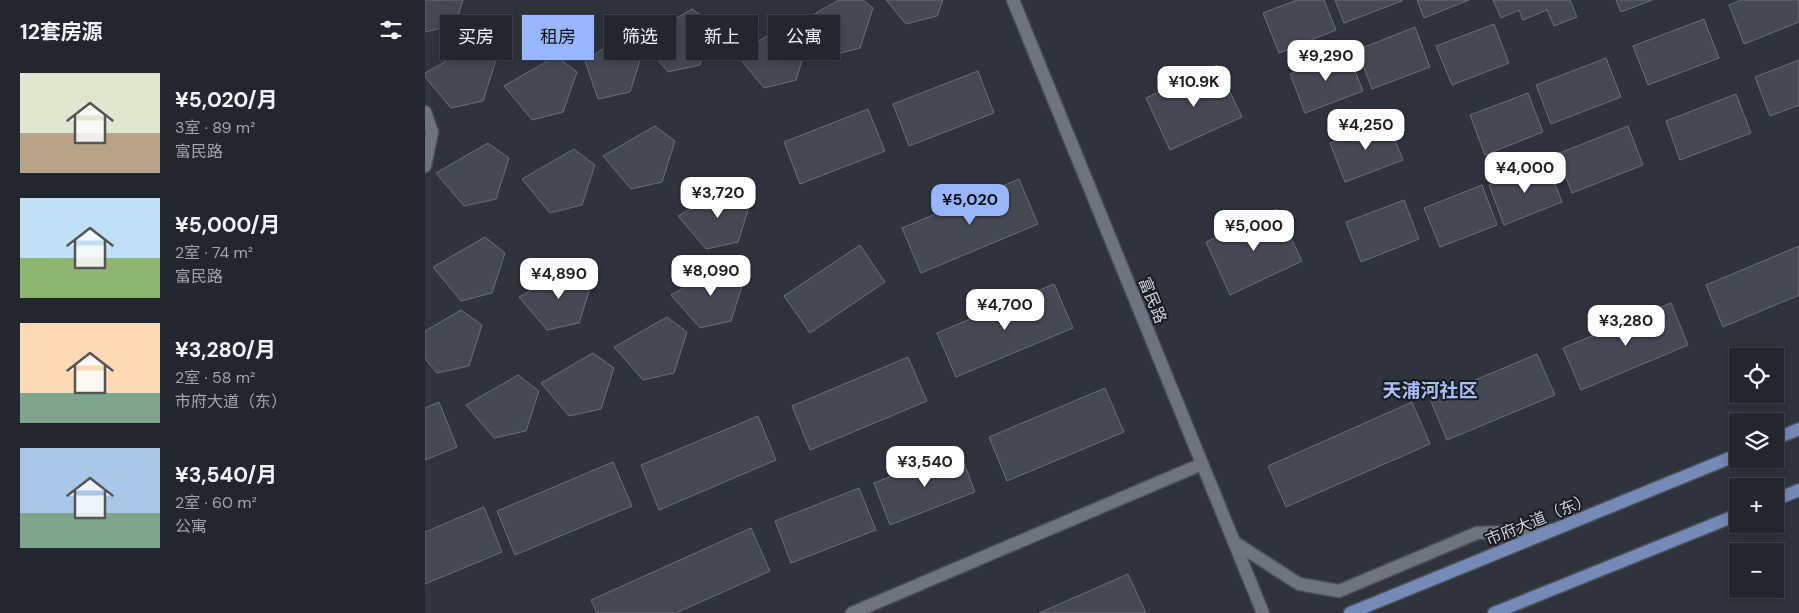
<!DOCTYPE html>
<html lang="zh">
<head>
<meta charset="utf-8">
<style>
	body { margin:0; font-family:"DM Sans","Noto Sans SC",sans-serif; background:#2a2e36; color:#f1f3f6; height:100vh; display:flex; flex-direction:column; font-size:19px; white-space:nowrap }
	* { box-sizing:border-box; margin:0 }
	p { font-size:16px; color:#a2a5aa }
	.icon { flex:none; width:28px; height:28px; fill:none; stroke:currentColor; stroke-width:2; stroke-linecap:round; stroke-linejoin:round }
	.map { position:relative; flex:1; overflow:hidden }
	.side { display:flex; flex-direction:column; background:#22262e; width:425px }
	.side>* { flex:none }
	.top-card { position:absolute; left:15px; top:15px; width:475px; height:45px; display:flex; gap:10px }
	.buttons { position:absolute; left:1304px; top:348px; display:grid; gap:10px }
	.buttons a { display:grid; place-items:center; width:55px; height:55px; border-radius:0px; background:#22262e; box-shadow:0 2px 12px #0003,0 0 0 1px #3f434a; font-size:25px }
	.price { position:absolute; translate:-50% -42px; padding:0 11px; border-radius:10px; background:#fff; color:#222; font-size:16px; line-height:32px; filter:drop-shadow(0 1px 2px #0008) }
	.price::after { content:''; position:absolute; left:50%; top:30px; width:15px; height:11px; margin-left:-8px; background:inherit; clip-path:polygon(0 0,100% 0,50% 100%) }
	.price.on { background:#97b6fd; color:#111 }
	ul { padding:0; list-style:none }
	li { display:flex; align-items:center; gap:15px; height:125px; padding:0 20px }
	li span { display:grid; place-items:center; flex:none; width:140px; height:100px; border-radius:0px; color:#555 }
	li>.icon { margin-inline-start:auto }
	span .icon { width:60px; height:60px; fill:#fffc; stroke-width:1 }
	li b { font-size:21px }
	h2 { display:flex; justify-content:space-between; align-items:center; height:60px; padding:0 20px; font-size:21px }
	.chip { padding:0 18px; border-radius:0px; background:#22262e; box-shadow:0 2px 12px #0003,0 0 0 1px #3f434a; font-size:18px; line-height:45px }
	.chip.on { background:#97b6fd; color:#111 }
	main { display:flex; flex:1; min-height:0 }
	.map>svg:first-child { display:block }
	.building { fill:#444955; stroke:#686e7a }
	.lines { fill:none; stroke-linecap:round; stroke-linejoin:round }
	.minor-casing { stroke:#4a4e57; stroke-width:15 }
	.major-casing { stroke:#4a4e57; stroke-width:15 }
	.minor { stroke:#6e7380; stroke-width:12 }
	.major { stroke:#768ab7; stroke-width:12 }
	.labels { text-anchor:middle; stroke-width:4; stroke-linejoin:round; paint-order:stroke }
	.street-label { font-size:16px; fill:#ced2d9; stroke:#181b20 }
	.quarter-label { font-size:19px; font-weight:bold; fill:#a8c0f5; stroke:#181b20 }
</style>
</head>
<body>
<main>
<section class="side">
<h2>12套房源<svg class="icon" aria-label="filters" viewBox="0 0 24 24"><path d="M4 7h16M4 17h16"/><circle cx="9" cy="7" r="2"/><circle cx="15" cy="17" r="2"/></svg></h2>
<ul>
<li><span style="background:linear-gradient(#dfe7d0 60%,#b9a48a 0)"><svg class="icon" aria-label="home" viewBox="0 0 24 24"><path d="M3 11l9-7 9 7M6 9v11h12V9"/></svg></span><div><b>¥5,020/月</b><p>3室 · 89 m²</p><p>富民路</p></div></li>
<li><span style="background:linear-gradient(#bfe0f5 60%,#8fb573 0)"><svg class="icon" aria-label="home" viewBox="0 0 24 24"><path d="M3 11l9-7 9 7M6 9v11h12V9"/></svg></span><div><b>¥5,000/月</b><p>2室 · 74 m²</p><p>富民路</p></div></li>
<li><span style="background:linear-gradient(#ffd9b3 70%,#7fa58c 0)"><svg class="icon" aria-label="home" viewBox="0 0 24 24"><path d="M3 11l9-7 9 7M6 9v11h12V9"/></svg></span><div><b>¥3,280/月</b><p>2室 · 58 m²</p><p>市府大道（东）</p></div></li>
<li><span style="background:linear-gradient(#a9c7e8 65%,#7fa58c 0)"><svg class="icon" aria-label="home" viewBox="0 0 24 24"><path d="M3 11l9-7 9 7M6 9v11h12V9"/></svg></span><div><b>¥3,540/月</b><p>2室 · 60 m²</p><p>公寓</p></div></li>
</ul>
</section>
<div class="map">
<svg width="1374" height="613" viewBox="0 0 1374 613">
	<rect width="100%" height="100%" fill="#2e333e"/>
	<!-- building -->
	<g class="building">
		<polygon points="0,0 38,0 30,25 0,32"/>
		<polygon points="414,0 438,0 448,8 435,48 403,56 375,22"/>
		<polygon points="461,0 518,0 512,16 481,24"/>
		<polygon points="872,0 899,0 911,30 854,53 838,13"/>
		<polygon points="910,0 977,0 977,1 919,23"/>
		<polygon points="992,0 1044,0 999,18"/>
		<polygon points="1068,0 1145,0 1152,17 1129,26 1122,10 1098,20 1094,10 1076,18"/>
		<polygon points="1191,0 1227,0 1196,12"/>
		<polygon points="1316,0 1374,0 1374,22 1319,44 1304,5"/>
		<polygon points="267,9 288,24 275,65 243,72 215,39"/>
		<polygon points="1279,19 1294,58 1223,85 1208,46"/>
		<polygon points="363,24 384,39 371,80 339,88 311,54"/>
		<polygon points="1069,24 1084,63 1027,85 1011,46"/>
		<polygon points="990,27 1005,67 947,89 932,50"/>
		<polygon points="197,36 218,51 205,92 173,99 160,61"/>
		<polygon points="50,45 71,60 58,101 26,108 0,77 0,73"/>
		<polygon points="922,51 938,91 880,113 865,74"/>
		<polygon points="131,56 152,72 138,112 107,120 79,86"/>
		<polygon points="1181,58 1196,97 1126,124 1111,85"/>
		<polygon points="1374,60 1374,105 1345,116 1330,77"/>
		<polygon points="792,65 817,117 745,150 721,98"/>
		<polygon points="553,71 569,113 484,146 468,104"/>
		<polygon points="1103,93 1118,132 1060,155 1045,115"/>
		<polygon points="1311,94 1326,133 1255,160 1241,121"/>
		<polygon points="443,109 460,151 375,184 359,142"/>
		<polygon points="962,120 978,160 920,182 905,143"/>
		<polygon points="230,126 250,141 237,182 206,189 178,156"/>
		<polygon points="1203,126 1218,165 1147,193 1132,154"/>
		<polygon points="63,143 84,158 71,199 39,206 11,173"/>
		<polygon points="149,149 170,165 157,205 125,213 97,179"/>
		<polygon points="1122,163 1137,202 1079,225 1064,185"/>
		<polygon points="594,179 613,224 496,273 477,228"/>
		<polygon points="1057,185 1072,225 1015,247 999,208"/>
		<polygon points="305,186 326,201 313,242 281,249 253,216"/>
		<polygon points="979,200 994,239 936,262 921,222"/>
		<polygon points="852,209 877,261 805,295 781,242"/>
		<polygon points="60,237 80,253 67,293 36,301 8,267"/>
		<polygon points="435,245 460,282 385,333 359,296"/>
		<polygon points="1374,246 1374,295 1298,327 1281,285"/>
		<polygon points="299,265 319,280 306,321 275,328 246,295"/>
		<polygon points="146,267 167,282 154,323 122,330 94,297"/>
		<polygon points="629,284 648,328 531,377 512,333"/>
		<polygon points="1246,303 1263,345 1156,390 1138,348"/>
		<polygon points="36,310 57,325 44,366 12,373 0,359 0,331"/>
		<polygon points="242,317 262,332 249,373 218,380 189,347"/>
		<polygon points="168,353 189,368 176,409 144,416 116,383"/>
		<polygon points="1112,354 1130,395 1022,440 1005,399"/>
		<polygon points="483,357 502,401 385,450 367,406"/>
		<polygon points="93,375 114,391 101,431 69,438 41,405"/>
		<polygon points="680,388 699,432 582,481 564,437"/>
		<polygon points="14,402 32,447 0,460 0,408"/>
		<polygon points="987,402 1005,444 861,507 843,466"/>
		<polygon points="333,416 351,460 234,510 216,465"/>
		<polygon points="534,450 550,492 465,525 449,483"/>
		<polygon points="188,462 207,506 90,555 72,511"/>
		<polygon points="434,488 451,530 366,563 350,521"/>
		<polygon points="59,507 77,552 0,584 0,532"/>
		<polygon points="326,528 345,571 251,613 172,613 166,600"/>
		<polygon points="703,574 721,613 614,613"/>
	</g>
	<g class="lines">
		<defs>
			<g id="minor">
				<polyline points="588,0 838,613"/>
				<polyline points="0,112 7,132 0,166"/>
				<polyline points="809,542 874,584 914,591 1052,533 1126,530"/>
				<polyline points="427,613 777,464"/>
			</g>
			<g id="major">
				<polyline points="1350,439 1374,429"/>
				<polyline points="1350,500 1374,490"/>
				<polyline points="925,613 1312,455"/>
				<polyline points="1069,613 1312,515"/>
			</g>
		</defs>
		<!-- minor casing -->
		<use href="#minor" class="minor-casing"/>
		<!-- major casing -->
		<use href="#major" class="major-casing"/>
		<!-- minor -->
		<use href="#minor" class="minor"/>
		<!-- major -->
		<use href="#major" class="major"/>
	</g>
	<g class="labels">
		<!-- street labels -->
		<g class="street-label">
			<text transform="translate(728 300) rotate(68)" y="6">富民路</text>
			<text transform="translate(1113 519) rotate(-22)" y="6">市府大道（东）</text>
		</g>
		<!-- quarter labels -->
		<g class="quarter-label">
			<text x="1005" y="397">天浦河社区</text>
		</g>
	</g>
</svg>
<div class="buttons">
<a><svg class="icon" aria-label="locate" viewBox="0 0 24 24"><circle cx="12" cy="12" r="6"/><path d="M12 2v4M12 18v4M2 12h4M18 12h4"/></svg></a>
<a><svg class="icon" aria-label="layers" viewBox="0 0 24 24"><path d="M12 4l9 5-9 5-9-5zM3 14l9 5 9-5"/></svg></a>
<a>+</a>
<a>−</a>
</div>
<b class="price" style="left:901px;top:82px">¥9,290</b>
<b class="price" style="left:769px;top:108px">¥10.9K</b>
<b class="price" style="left:941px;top:151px">¥4,250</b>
<b class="price" style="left:1100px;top:194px">¥4,000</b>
<b class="price" style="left:293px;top:219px">¥3,720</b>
<b class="price on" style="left:545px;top:226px">¥5,020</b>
<b class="price" style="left:829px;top:252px">¥5,000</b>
<b class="price" style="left:286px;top:297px">¥8,090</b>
<b class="price" style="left:134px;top:300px">¥4,890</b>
<b class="price" style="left:580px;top:331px">¥4,700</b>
<b class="price" style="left:1201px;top:347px">¥3,280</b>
<b class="price" style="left:500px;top:488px">¥3,540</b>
<div class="top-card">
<a class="chip">买房</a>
<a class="chip on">租房</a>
<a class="chip">筛选</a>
<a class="chip">新上</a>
<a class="chip">公寓</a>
</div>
</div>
</main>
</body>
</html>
